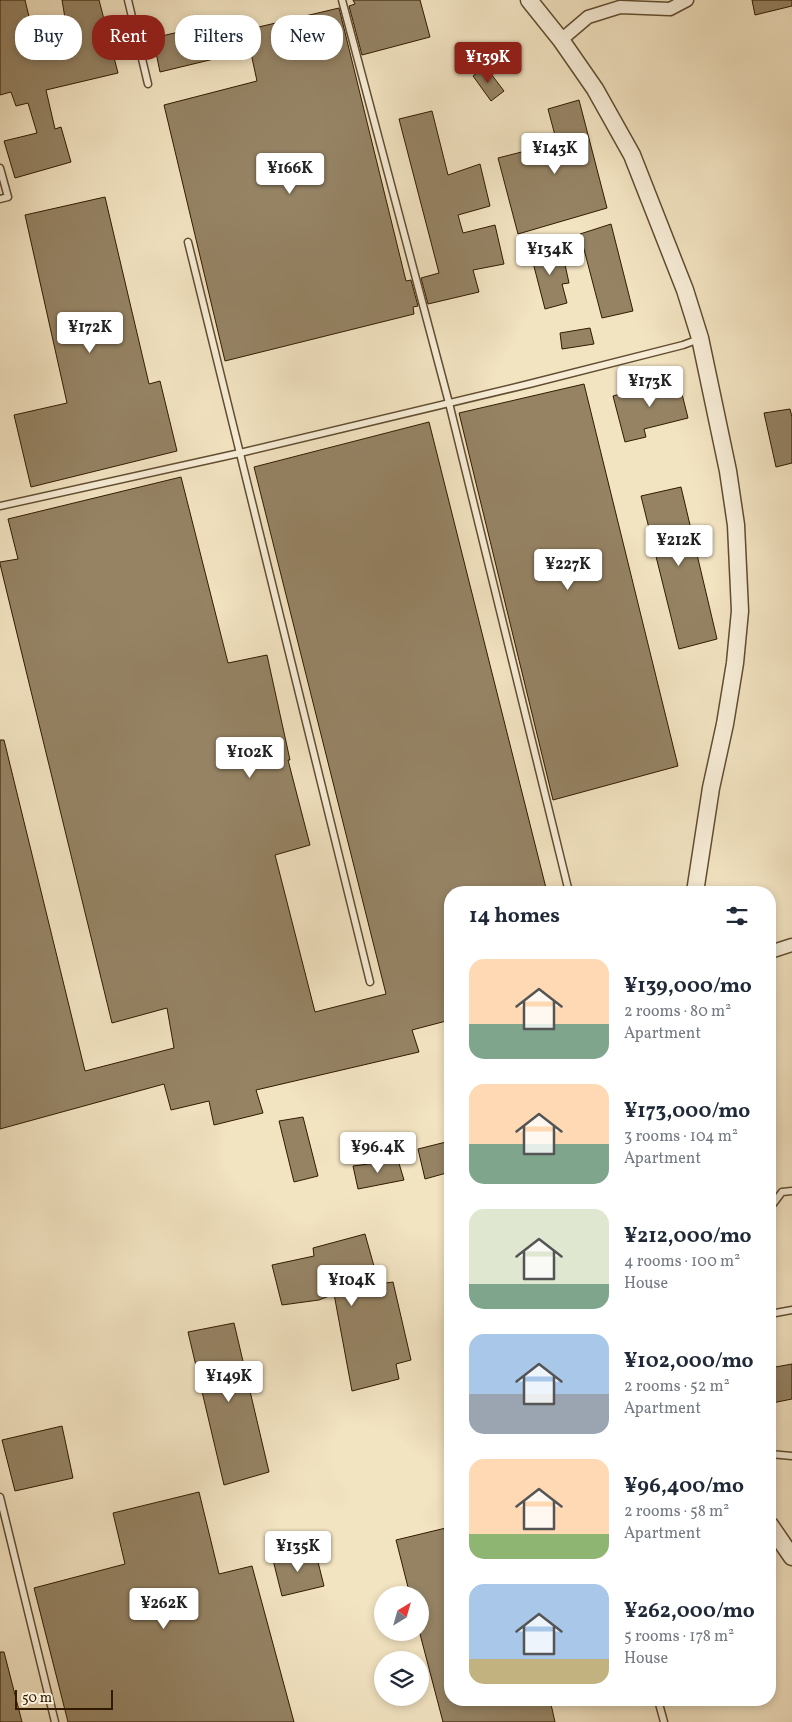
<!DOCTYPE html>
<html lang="en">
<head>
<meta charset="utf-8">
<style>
	body { margin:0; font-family:Vollkorn,serif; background:#f6f6f7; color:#1f2937; height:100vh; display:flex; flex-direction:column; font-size:19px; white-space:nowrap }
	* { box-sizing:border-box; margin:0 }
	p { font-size:16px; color:#747a83 }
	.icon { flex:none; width:28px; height:28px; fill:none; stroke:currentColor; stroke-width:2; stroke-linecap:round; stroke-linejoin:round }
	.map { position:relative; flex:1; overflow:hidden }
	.sheet { position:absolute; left:444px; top:886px; width:332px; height:820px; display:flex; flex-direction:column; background:#fff; border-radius:20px; box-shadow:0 2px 8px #0003 }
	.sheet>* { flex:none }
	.banner { position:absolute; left:15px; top:15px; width:354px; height:45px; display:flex; gap:10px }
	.needle { width:32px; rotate:37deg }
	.tools { position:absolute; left:374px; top:1586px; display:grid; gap:10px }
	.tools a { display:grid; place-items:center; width:55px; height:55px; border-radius:50%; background:#fff; box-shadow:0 2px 8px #0003; font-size:25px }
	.scale { position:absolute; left:15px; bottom:12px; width:98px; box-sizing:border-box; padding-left:5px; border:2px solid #311b00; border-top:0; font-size:14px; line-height:18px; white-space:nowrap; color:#311b00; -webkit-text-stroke:4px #f7edd7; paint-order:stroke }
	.price { position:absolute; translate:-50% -42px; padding:0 11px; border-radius:5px; background:#fff; color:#222; font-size:16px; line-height:32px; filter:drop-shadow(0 1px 2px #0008) }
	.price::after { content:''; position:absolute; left:50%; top:30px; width:15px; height:11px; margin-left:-8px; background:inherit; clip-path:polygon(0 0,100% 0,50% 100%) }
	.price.active { background:#8f2418; color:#fff }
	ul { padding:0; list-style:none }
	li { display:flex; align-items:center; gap:15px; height:125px; padding:0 25px }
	li span { display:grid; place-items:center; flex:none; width:140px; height:100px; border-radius:15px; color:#555 }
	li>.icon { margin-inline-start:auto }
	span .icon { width:60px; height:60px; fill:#fffc; stroke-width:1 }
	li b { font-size:21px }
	h2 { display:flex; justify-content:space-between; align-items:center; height:60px; padding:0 25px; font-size:21px }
	.pill { padding:0 18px; border-radius:20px; background:#fff; box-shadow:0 2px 8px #0003; font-size:18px; line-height:45px }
	.pill.active { background:#8f2418; color:#fff }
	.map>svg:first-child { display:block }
	.building { fill:#958364; stroke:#311b00 }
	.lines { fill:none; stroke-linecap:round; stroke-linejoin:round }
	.service-casing { stroke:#614d30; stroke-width:9 }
	.minor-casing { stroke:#614d30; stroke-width:15 }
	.tertiary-casing { stroke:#614d30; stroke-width:19 }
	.service { stroke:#f7edd7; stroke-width:6 }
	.minor { stroke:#f7edd7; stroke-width:12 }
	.tertiary { stroke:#f7edd7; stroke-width:16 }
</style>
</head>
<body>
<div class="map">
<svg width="792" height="1722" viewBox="0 0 792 1722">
	<rect width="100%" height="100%" fill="#f2e3c1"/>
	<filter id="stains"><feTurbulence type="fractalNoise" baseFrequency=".004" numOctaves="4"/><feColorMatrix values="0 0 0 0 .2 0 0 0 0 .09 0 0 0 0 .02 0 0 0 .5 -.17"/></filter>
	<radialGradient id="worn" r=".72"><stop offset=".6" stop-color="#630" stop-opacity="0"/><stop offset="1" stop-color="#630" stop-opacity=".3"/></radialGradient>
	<!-- building -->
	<g class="building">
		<polygon points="0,0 25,0 32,29 65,18 62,0 99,0 118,73 46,90 55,129 61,127 71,162 15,178 4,141 37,133 28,103 16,106 11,92 0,95"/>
		<polygon points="353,0 420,0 430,37 362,55 349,6 355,4"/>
		<polygon points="752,0 792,0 792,6 755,15"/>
		<polygon points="339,8 406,281 411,280 418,306 413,307 414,314 225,361 164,105 257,81 246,30"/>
		<polygon points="209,25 218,58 160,72 153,38"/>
		<polygon points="485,66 504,91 491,101 473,76"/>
		<polygon points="579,100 607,208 518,234 498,158 557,143 548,109"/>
		<polygon points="432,111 448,175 480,164 490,206 458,215 463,233 495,225 504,264 473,270 479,292 428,304 421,278 439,273 399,119"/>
		<polygon points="105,197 149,384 160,381 177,451 31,487 14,415 67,403 25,215"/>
		<polygon points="611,224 633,311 602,318 580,234"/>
		<polygon points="552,244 557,261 564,260 569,283 562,284 567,303 545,309 530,251"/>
		<polygon points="590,328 594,344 562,349 560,333"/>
		<polygon points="678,378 688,418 644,429 646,437 625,442 613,396"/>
		<polygon points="584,384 678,766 553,800 459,413"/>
		<polygon points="790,409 792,417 792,463 776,467 764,413"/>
		<polygon points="429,422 547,892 450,892 450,1020 412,1030 419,1052 256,1090 263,1113 214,1125 209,1101 171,1110 164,1084 0,1129 0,740 4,740 85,1071 174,1048 167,1008 112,1023 0,564 0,562 18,559 8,519 181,477 228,663 267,655 290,760 288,760 310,845 275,855 315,1012 386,994 254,467"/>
		<polygon points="681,487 717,639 679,649 641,496"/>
		<polygon points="303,1117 318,1176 294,1182 279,1121"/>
		<polygon points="450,1141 450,1172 425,1179 418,1149"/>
		<polygon points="398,1160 404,1180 358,1189 353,1166"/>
		<polygon points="365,1234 379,1284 393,1282 411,1360 396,1364 399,1379 352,1391 334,1294 319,1300 282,1305 272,1265 314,1256 313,1248"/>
		<polygon points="234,1323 269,1472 224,1485 188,1332"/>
		<polygon points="792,1364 792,1399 772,1403 770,1390 770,1368"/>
		<polygon points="62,1426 73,1478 15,1491 2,1440"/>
		<polygon points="199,1492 219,1574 252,1566 294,1722 68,1722 34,1588 125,1564 113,1513"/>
		<polygon points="450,1527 450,1700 550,1700 555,1722 443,1722 420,1634 420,1595 410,1595 396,1540"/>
		<polygon points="315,1550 324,1586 282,1596 273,1560"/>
		<polygon points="0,1652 4,1652 22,1722 0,1722"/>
	</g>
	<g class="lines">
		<defs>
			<g id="service">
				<polyline points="128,0 148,84"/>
				<polyline points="342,0 449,403 569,892"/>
				<polyline points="0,168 8,197 0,199"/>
				<polyline points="188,242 370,982"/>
				<polyline points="0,506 240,453 529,384 683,345 699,339"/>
				<polyline points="770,1208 782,1192 792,1191"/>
				<polyline points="770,1314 792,1310"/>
				<polyline points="770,1454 792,1456"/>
				<polyline points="0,1497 55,1722"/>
				<polyline points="658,1700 664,1722"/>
			</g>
			<g id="minor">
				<polyline points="561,40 588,17 620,7 670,9 687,0"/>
				<polyline points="770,952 792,945"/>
			</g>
			<g id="tertiary">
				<polyline points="529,0 561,40 595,89 632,155 685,290 700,338 728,471 736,525 740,611 735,663 725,724 711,788 695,892"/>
				<polyline points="770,1525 792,1557"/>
			</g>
		</defs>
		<!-- service casing -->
		<use href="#service" class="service-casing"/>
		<!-- minor casing -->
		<use href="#minor" class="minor-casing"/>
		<!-- tertiary casing -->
		<use href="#tertiary" class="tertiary-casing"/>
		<!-- service -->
		<use href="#service" class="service"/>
		<!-- minor -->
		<use href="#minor" class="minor"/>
		<!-- tertiary -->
		<use href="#tertiary" class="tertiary"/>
	</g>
	<rect width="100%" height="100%" filter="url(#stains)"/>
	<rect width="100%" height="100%" fill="url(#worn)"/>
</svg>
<div class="tools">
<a><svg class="needle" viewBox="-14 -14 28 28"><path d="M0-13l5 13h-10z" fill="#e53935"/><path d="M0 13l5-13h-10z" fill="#747a83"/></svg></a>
<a><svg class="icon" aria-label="layers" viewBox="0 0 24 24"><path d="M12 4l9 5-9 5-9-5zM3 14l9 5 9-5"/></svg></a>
</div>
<div class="scale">50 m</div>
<b class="price active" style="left:488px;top:84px">¥139K</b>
<b class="price" style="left:555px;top:175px">¥143K</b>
<b class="price" style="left:290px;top:195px">¥166K</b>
<b class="price" style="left:550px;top:276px">¥134K</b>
<b class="price" style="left:90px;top:354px">¥172K</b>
<b class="price" style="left:650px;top:408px">¥173K</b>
<b class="price" style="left:679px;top:567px">¥212K</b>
<b class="price" style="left:568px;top:591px">¥227K</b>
<b class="price" style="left:250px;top:779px">¥102K</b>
<b class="price" style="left:378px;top:1174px">¥96.4K</b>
<b class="price" style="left:352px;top:1307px">¥104K</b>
<b class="price" style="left:229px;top:1403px">¥149K</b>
<b class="price" style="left:298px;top:1573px">¥135K</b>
<b class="price" style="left:164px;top:1630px">¥262K</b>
<div class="banner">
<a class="pill">Buy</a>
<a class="pill active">Rent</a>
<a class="pill">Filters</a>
<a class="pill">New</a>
</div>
<section class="sheet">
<h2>14 homes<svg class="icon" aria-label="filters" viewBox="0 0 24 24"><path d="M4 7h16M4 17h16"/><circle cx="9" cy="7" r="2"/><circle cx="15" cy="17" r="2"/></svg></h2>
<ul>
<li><span style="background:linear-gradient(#ffd9b3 65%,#7fa58c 0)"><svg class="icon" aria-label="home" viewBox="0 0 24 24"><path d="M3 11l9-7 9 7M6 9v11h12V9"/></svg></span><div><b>¥139,000/mo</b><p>2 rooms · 80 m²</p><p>Apartment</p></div></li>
<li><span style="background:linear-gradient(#ffd9b3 60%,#7fa58c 0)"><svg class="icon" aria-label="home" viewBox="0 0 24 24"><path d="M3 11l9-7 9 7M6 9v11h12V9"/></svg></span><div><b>¥173,000/mo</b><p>3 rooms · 104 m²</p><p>Apartment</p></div></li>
<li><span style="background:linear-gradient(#dfe7d0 75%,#7fa58c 0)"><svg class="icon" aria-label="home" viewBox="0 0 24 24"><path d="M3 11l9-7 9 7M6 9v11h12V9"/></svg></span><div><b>¥212,000/mo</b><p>4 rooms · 100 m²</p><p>House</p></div></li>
<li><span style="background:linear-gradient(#a9c7e8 60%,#9aa5b1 0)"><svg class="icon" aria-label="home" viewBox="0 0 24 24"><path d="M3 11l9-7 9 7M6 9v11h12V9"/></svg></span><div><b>¥102,000/mo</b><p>2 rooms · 52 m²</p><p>Apartment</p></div></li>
<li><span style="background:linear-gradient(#ffd9b3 75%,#8fb573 0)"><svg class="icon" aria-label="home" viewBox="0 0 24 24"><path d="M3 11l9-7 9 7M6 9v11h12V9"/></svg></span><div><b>¥96,400/mo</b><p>2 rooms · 58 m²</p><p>Apartment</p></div></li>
<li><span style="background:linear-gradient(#a9c7e8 75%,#c2b280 0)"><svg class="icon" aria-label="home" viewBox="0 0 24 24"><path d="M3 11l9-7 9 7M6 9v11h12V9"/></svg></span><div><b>¥262,000/mo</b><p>5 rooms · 178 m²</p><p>House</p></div></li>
</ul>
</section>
</div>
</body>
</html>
